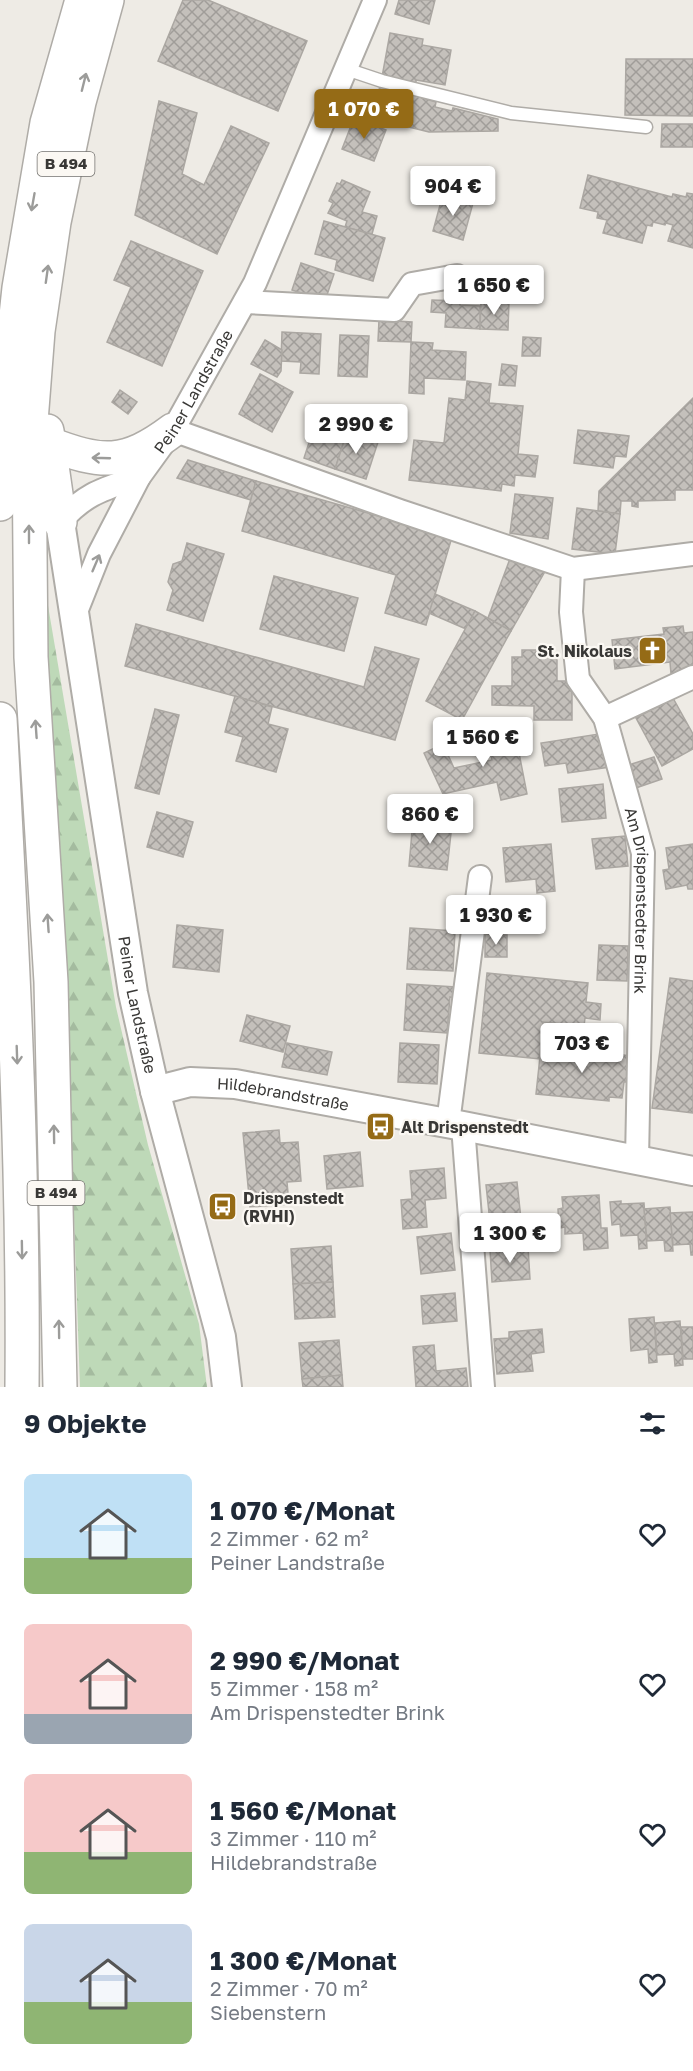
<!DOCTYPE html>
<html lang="de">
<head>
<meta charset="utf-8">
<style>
	body { margin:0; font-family:"Golos Text",sans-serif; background:#f6f6f7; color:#1f2937; height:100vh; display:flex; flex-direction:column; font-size:22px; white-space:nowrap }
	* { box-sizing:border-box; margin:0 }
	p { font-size:20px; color:#747a83 }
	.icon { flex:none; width:33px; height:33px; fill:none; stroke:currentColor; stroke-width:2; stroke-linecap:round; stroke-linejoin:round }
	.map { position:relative; height:1387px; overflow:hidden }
	.side { display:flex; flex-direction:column; background:#fff; flex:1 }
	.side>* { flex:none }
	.price { position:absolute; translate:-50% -51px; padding:0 14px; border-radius:6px; background:#fff; color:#222; font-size:20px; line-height:39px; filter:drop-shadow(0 2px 3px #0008) }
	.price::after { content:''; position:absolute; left:50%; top:36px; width:18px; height:14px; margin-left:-9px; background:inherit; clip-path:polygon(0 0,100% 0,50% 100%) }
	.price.active { background:#956b16; color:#fff }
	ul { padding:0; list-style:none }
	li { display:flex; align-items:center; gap:18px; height:150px; padding:0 24px }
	li span { display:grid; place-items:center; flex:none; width:168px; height:120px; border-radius:9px; color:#555 }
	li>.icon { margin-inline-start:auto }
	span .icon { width:72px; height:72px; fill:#fffc; stroke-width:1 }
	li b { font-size:26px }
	h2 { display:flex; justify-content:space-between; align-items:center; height:72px; padding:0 24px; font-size:26px }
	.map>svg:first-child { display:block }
	.forest { fill:url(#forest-firs) }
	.building { fill:url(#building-cross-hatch); stroke:#aba7a2; stroke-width:1.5 }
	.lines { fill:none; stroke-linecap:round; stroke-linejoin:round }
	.service-casing { stroke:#afaca7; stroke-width:15 }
	.minor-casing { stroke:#afaca7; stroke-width:26 }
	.tertiary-casing { stroke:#afaca7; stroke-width:32 }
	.trunk-casing { stroke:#afaca7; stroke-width:36 }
	.service { stroke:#fff; stroke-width:12 }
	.minor { stroke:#fff; stroke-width:22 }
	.tertiary { stroke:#fff; stroke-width:28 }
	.trunk { stroke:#fff; stroke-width:33 }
	.oneway { stroke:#9c9c9a }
	.labels { text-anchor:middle; stroke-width:4.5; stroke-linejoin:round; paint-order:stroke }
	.shield { fill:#fbf8f3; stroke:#73726f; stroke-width:1.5 }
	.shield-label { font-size:15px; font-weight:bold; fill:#393836 }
	.street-label { font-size:16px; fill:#393836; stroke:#fbf8f3 }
	.poi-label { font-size:16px; font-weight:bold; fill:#393836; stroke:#fbf8f3; text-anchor:start }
</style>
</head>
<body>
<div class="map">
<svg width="693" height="1387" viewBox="0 0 693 1387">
	<defs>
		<pattern id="forest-firs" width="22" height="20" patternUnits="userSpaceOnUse" patternTransform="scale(1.5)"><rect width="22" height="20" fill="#bed9b8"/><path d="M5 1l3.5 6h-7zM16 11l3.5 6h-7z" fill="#a4bb9f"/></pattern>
		<pattern id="building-cross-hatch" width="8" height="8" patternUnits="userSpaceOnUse" patternTransform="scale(1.5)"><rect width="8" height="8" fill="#c4c0bb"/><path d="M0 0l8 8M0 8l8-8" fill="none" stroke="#a09d99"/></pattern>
	</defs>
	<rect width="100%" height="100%" fill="#eeebe5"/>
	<!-- forest -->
	<polygon class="forest" points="44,582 116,1007 148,1145 199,1324 207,1387 80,1387 72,1161"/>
	<!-- building -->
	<g class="building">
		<polygon points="183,0 208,0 307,41 278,111 158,61"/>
		<polygon points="399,0 435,0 429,24 395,14"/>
		<polygon points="390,33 423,39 422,45 451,50 445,85 416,80 416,83 382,77"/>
		<polygon points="626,59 693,59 693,116 625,115"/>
		<polygon points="380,86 423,97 422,98 436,102 435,107 452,111 453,108 498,119 498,131 429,132 372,118"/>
		<polygon points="159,101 197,113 182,174 204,185 231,126 269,143 217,254 135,215"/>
		<polygon points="354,118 386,130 374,161 342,149"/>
		<polygon points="662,124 693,124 693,147 661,147"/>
		<polygon points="588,175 672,197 673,194 686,197 687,193 693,194 693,248 668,241 673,225 666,223 665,225 653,222 652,226 647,225 642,243 603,233 607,220 597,218 598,212 580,208"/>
		<polygon points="342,180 370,192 362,212 377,216 372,234 345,227 347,221 328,213 333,203 329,201 337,183 340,184"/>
		<polygon points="443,194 473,203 463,240 433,231"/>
		<polygon points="324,221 385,238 373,281 335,270 337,260 315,254"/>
		<polygon points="131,241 203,271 162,366 107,342 131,287 114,280"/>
		<polygon points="301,263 334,274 325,301 292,290"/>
		<polygon points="432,300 460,301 460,305 480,306 480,329 445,327 446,313 431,312"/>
		<polygon points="481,301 509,302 508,330 480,329"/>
		<polygon points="379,320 412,322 411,342 378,341"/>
		<polygon points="282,332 321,334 319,374 300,373 301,362 281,361"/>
		<polygon points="340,335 369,336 367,377 338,376"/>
		<polygon points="523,337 541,338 540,356 522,356"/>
		<polygon points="265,340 282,350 281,371 277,377 251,364"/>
		<polygon points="411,342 433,343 432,350 466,352 465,380 424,378 424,394 409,393"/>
		<polygon points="502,364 517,366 515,386 499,385"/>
		<polygon points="260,374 293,392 272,432 239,414"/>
		<polygon points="467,381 491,384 489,403 523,406 518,454 538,456 535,477 515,475 514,486 502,484 501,491 409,480 414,440 444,443 449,398 465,400"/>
		<polygon points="120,390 137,402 128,414 112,402"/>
		<polygon points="693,398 693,490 675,490 675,500 638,501 638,507 632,506 632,501 621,501 620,514 598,511 599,491"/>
		<polygon points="316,421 347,432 335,469 304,458"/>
		<polygon points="578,430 629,436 626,457 615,456 613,468 574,463"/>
		<polygon points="347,432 378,442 366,479 335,469"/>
		<polygon points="188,460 256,481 251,500 177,478"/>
		<polygon points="256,481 452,537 426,625 385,613 396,575 242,531"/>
		<polygon points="515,494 553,498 548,539 510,533"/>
		<polygon points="577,508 620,514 615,554 572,549"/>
		<polygon points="187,543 224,554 203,621 167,610 173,590 168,582 173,564 182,561"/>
		<polygon points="511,556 547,568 511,631 488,618"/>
		<polygon points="274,576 358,598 344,651 260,629"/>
		<polygon points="435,594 475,611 466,629 429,613"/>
		<polygon points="475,611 511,631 462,720 426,701"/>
		<polygon points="136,624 364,687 375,647 419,659 395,740 125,666"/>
		<polygon points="683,626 684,633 693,632 693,667 687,667 688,673 671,674 670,662 615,669 612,640 664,634 663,628"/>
		<polygon points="522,650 537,650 537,657 557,657 557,681 572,681 572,720 534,720 534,706 492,705 492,686 512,686 512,657 522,657"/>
		<polygon points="235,696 272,707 268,724 288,729 276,772 236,761 243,737 225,732"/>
		<polygon points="673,698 693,734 693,749 662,766 636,718"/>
		<polygon points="155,709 179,715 159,794 135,788"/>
		<polygon points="514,727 527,794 501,800 497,782 443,794 424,753 443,744 454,768 492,760 486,733"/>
		<polygon points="605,733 610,767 568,773 566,763 545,766 541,743"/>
		<polygon points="654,757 662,779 630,790 622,767"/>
		<polygon points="603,784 606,818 562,822 559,789"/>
		<polygon points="157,812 193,822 183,857 147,847"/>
		<polygon points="413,820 452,824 447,870 409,866"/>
		<polygon points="625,836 628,866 596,869 592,839"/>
		<polygon points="551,844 555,891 537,893 536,879 506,882 503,848"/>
		<polygon points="693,844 693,889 688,889 687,885 666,889 663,870 669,869 666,848"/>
		<polygon points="177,925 223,930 219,972 173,967"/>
		<polygon points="410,928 455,931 453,971 407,969"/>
		<polygon points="485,934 507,935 507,957 485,957"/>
		<polygon points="599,945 628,946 627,981 597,980"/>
		<polygon points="487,973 588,983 586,1002 601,1004 600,1020 585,1018 584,1026 543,1022 540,1059 479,1053"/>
		<polygon points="670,978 693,981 693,1113 652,1108"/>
		<polygon points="407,984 456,987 455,998 450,997 447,1033 404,1030"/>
		<polygon points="247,1015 290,1026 283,1052 240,1041"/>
		<polygon points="287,1043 332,1052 327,1075 282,1067"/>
		<polygon points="400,1043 439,1045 437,1084 398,1082"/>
		<polygon points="541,1047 632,1056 629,1082 624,1082 622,1098 609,1097 609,1101 536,1094"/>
		<polygon points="279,1130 280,1143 298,1142 301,1181 287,1182 289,1204 250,1207 243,1133"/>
		<polygon points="360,1152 363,1186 327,1189 324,1156"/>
		<polygon points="444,1168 446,1198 425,1200 427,1227 403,1229 401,1200 412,1199 410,1171"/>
		<polygon points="517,1182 521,1219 490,1222 486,1185"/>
		<polygon points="599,1195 601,1228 607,1228 608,1248 584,1250 583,1233 565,1234 565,1227 559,1228 558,1209 563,1208 562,1197"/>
		<polygon points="621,1201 621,1204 644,1203 647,1248 639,1249 638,1235 621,1236 620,1224 612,1225 610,1202"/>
		<polygon points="670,1207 673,1251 665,1251 664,1240 647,1241 644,1209"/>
		<polygon points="693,1212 693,1255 691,1255 690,1244 673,1245 670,1213"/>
		<polygon points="451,1233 455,1270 421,1274 417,1237"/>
		<polygon points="331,1246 333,1282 293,1284 291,1249"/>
		<polygon points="528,1247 530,1279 492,1282 490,1250"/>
		<polygon points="333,1282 335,1317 295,1319 293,1284"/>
		<polygon points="455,1293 457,1321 423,1324 421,1296"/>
		<polygon points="654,1317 657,1362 649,1363 648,1349 631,1351 629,1319"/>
		<polygon points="680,1321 683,1365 675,1366 674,1354 657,1355 655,1323"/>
		<polygon points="681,1327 693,1327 693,1359 683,1359"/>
		<polygon points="542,1329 544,1352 531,1354 533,1371 497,1374 494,1339 509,1338 509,1332"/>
		<polygon points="339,1340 342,1375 302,1379 299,1343"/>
		<polygon points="434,1345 436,1371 466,1368 468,1387 416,1387 413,1347"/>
		<polygon points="342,1375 343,1387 303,1387 302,1379"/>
	</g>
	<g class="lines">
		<defs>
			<polyline id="service" points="346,69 382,81 511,113 646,127"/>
			<g id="minor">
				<polyline points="245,302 394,310 412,284 457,276"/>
				<polyline points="173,430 400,511 573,569 693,554"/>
				<path d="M60,522C85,493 104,489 139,477"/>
				<path id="s1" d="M573,569L571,612L578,679L605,718L643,853L637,1160"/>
				<path id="s2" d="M74,617L99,554L139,477L173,430L255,283L375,0"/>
				<polyline points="605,718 693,677"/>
				<polyline points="448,1123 480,877"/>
				<polyline points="463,1126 483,1387"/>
			</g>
			<g id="tertiary">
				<path id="s3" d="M60,522L133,993L155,1091L221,1337L227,1387"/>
				<path id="s4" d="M155,1091L190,1082L235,1084L463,1126L693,1171"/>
			</g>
			<g id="trunk">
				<polyline points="47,431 60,522"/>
				<path d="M47,443C102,464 125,466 173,430"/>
				<polyline points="0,504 3,436 19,288 47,123 82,0"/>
				<path d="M0,719C12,941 24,1164 22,1387"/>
				<polyline points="60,1387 51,982 31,657 29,447 38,331 54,222 79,102 107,0"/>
			</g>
		</defs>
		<!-- service casing -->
		<use href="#service" class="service-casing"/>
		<!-- minor casing -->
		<use href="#minor" class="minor-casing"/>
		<!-- tertiary casing -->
		<use href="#tertiary" class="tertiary-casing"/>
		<!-- trunk casing -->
		<use href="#trunk" class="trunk-casing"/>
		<!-- service -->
		<use href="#service" class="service"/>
		<!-- minor -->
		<use href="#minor" class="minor"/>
		<!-- tertiary -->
		<use href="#tertiary" class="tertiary"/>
		<!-- trunk -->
		<use href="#trunk" class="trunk"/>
	</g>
	<!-- one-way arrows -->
	<defs><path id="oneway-shaft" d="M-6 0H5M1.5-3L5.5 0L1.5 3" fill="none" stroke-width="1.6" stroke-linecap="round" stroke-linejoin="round" transform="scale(1.5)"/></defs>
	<g class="oneway">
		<use href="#oneway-shaft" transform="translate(84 82) rotate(-76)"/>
		<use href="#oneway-shaft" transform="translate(33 202) rotate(100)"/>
		<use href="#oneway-shaft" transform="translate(47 274) rotate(-82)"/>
		<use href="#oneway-shaft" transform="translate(101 458) rotate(-178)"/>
		<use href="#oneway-shaft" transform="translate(29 534) rotate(-90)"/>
		<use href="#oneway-shaft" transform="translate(96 563) rotate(-67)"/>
		<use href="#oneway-shaft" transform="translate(36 729) rotate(-94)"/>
		<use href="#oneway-shaft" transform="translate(48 923) rotate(-94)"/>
		<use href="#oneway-shaft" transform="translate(17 1055) rotate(88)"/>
		<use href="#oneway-shaft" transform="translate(54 1134) rotate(-91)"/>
		<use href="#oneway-shaft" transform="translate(22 1250) rotate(89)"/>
		<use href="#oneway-shaft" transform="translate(59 1329) rotate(-91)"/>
	</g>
	<!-- icons -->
	<defs>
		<symbol id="church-square" viewBox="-11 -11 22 22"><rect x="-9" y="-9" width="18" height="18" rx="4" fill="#956b16" stroke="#fbf8f3"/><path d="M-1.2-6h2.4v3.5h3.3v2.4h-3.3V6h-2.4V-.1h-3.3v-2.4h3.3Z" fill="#fff"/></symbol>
		<symbol id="bus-square" viewBox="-11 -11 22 22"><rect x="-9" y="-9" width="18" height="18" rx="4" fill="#956b16" stroke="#fbf8f3"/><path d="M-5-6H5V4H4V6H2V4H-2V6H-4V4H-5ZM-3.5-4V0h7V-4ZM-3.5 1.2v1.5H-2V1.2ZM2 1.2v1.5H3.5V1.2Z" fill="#fff"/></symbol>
	</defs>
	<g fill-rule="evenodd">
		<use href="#church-square" x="636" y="634" width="33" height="33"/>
		<use href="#bus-square" x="364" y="1110" width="33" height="33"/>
		<use href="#bus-square" x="206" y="1190" width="33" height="33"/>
	</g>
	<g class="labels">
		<!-- shield labels -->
		<g class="shield">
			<rect x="37.5" y="152" width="57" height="24" rx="4.5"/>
			<rect x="27.5" y="1181" width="57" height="24" rx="4.5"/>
		</g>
		<g class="shield-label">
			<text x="66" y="169">B 494</text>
			<text x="56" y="1198">B 494</text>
		</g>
		<!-- street labels -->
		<g class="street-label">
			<text dy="6" stroke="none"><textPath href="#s2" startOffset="256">Peiner Landstraße</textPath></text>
			<text dy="6" stroke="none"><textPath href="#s1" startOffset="345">Am Drispenstedter Brink</textPath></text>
			<text dy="6" stroke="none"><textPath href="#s3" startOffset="489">Peiner Landstraße</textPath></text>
			<text dy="6" stroke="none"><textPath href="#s4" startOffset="130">Hildebrandstraße</textPath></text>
		</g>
		<!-- poi labels -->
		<g class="poi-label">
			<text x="632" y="657" text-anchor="end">St. Nikolaus</text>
			<text x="401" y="1133">Alt Drispenstedt</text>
			<text x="243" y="1204">Drispenstedt<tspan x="243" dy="18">(RVHI)</tspan></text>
		</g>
	</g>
</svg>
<b class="price active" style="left:364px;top:140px">1 070 €</b>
<b class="price" style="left:453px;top:217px">904 €</b>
<b class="price" style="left:494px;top:316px">1 650 €</b>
<b class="price" style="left:356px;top:455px">2 990 €</b>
<b class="price" style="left:483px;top:768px">1 560 €</b>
<b class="price" style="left:430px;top:845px">860 €</b>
<b class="price" style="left:496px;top:946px">1 930 €</b>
<b class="price" style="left:582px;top:1074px">703 €</b>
<b class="price" style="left:510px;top:1264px">1 300 €</b>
</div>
<section class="side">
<h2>9 Objekte<svg class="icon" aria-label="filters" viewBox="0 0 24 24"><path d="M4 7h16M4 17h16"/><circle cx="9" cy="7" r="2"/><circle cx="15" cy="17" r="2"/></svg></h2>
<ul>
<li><span style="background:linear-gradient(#bfe0f5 70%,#8fb573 0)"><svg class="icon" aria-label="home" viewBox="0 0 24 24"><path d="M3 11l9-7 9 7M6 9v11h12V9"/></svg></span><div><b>1 070 €/Monat</b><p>2 Zimmer · 62 m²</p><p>Peiner Landstraße</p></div><svg class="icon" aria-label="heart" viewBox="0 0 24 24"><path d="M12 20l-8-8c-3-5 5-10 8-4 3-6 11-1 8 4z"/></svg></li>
<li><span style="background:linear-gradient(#f6c9c9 75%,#9aa5b1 0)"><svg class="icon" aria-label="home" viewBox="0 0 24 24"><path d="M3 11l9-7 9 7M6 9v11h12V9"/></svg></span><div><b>2 990 €/Monat</b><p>5 Zimmer · 158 m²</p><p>Am Drispenstedter Brink</p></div><svg class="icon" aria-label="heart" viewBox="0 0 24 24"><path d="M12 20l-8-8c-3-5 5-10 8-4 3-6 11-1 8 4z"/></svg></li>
<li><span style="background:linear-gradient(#f6c9c9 65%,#8fb573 0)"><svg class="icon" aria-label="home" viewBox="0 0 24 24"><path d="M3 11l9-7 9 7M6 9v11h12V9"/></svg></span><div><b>1 560 €/Monat</b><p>3 Zimmer · 110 m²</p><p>Hildebrandstraße</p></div><svg class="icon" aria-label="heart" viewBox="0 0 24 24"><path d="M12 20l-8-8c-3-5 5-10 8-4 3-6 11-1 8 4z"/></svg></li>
<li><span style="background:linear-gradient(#c9d6e8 65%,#8fb573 0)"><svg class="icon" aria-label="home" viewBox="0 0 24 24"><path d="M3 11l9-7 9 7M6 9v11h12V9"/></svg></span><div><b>1 300 €/Monat</b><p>2 Zimmer · 70 m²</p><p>Siebenstern</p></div><svg class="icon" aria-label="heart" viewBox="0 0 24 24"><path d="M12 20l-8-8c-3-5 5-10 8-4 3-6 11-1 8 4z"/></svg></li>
</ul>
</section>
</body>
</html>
